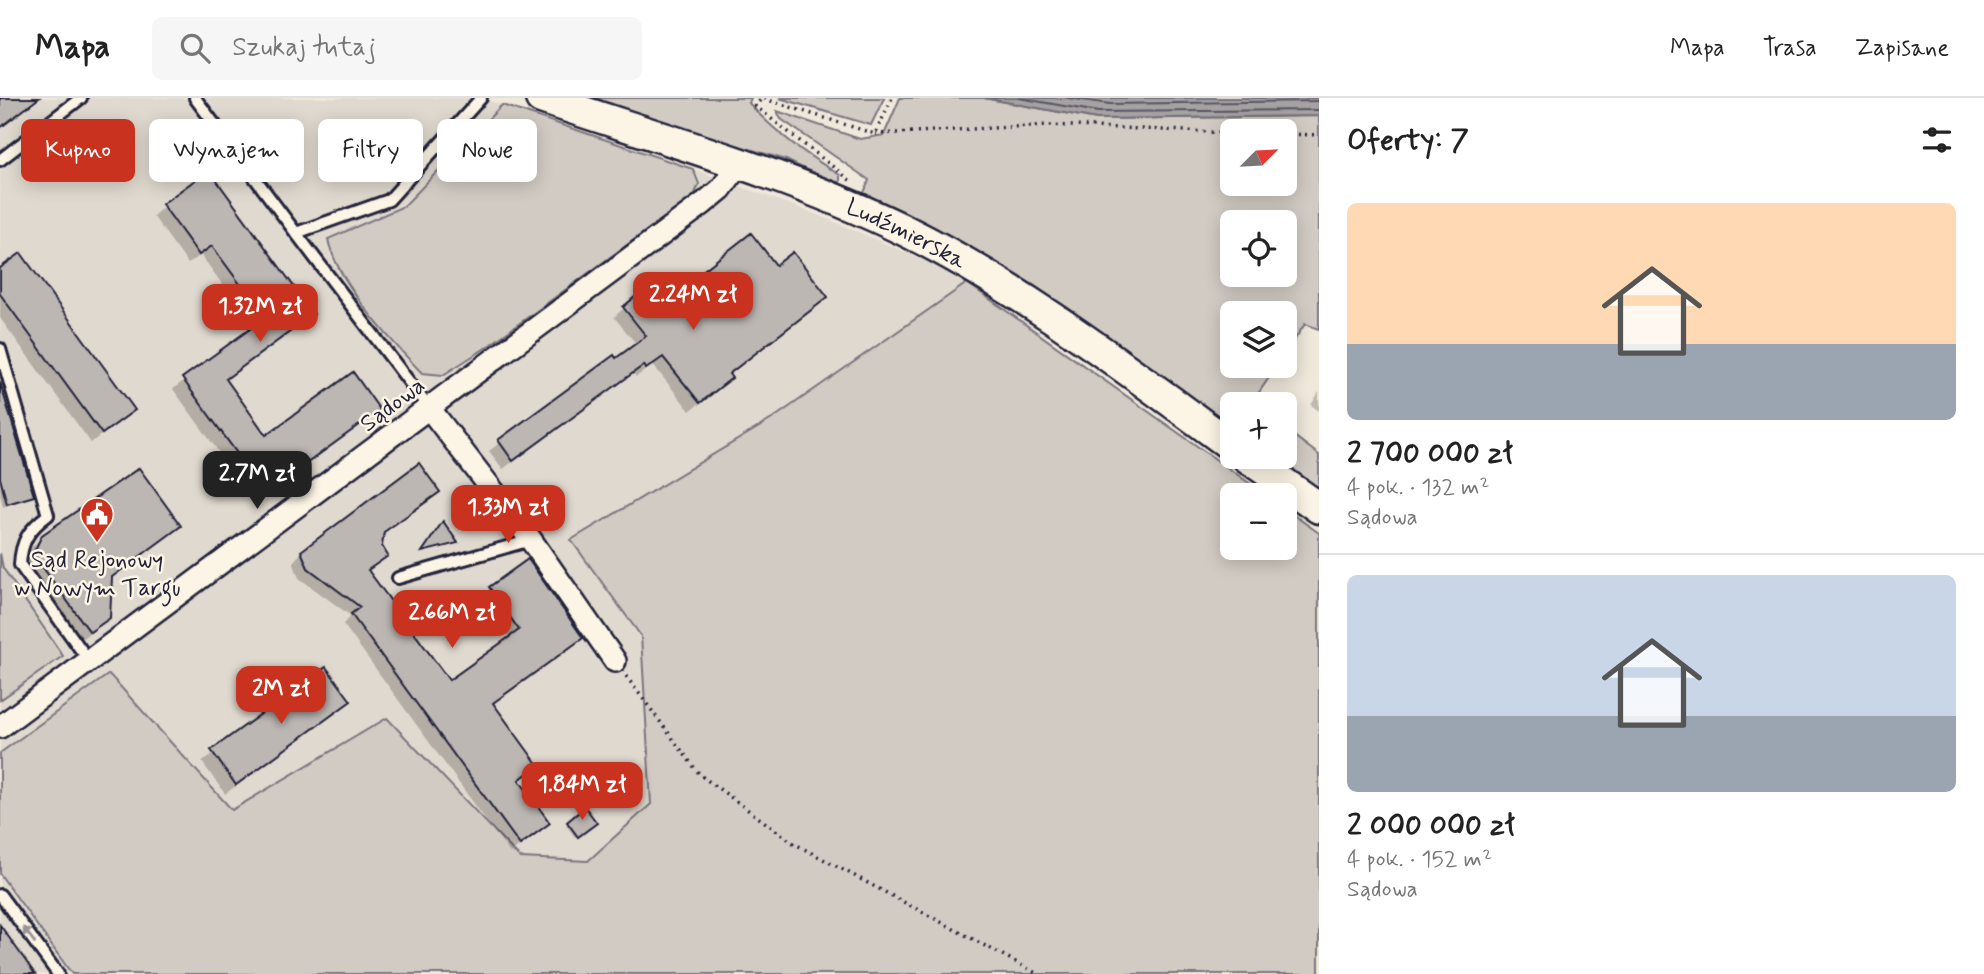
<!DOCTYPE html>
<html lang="pl">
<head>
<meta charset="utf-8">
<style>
	body { margin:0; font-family:Mynerve,sans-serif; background:#f6f6f6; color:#222; height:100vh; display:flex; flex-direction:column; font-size:26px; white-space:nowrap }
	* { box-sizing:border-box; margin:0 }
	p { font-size:23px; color:#767676 }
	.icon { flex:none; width:38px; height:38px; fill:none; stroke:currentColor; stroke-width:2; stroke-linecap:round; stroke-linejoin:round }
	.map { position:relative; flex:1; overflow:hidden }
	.sheet { display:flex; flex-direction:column; background:#fff; width:665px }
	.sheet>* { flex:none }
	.guide { position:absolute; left:21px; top:21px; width:665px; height:63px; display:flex; gap:14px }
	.needle { width:46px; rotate:66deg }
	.tools { position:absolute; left:1220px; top:21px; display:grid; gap:14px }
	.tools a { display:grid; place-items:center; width:77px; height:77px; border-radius:10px; background:#fff; box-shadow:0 4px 18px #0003; font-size:35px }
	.price { position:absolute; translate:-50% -60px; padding:0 16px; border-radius:14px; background:#c8321e; color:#fff; font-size:23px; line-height:46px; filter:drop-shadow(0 2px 4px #0008) }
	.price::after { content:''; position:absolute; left:50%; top:42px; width:21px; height:16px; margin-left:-10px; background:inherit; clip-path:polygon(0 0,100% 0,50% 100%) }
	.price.on { background:#222; color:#fff }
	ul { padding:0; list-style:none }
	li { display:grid; align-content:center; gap:14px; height:371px; padding:0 28px }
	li+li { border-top:2px solid #e0e0e0 }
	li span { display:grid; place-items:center; height:217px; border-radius:10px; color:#555 }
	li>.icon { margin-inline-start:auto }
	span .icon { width:126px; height:126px; fill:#fffc; stroke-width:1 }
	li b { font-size:30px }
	h2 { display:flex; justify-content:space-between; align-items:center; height:84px; padding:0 28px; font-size:30px }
	.tag { padding:0 24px; border-radius:10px; background:#fff; box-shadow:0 4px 18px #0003; font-size:24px; line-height:63px }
	.tag.on { background:#c8321e; color:#fff }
	header { display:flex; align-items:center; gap:42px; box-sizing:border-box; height:98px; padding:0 35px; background:#fff; border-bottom:2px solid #e0e0e0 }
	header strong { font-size:33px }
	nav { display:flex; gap:38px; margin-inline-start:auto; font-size:24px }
	.search { width:490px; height:63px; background:#f6f6f6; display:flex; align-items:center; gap:18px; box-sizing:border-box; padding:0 24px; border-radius:10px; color:#767676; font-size:26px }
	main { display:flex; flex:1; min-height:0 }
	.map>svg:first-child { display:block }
	.built { fill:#e0d9cf }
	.green { fill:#d1cbc3; stroke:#7a767f; stroke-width:2; fill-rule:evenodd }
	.water { fill:#a6a2a2; stroke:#716f79; stroke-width:2 }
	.shadow { fill:#0003 }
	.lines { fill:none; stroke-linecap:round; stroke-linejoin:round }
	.shore { stroke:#575564; stroke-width:2 }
	.building { fill:#bcb7b3; stroke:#22223b; stroke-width:2 }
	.lane-casing { stroke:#22223b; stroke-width:16 }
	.street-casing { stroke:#22223b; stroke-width:26 }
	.secondary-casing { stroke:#22223b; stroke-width:35 }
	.path { stroke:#22223b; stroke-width:3.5; stroke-dasharray:2 5; stroke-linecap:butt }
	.lane { stroke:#fcf5e5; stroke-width:10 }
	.street { stroke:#fcf5e5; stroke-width:21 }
	.secondary { stroke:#fcf5e5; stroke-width:30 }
	.oneway { fill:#9a9698 }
	.labels { text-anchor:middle; stroke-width:5; stroke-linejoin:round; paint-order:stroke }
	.street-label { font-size:24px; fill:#22223b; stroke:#fcf5e5 }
	.poi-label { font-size:24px; fill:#22223b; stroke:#fcf5e5 }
</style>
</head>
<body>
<header>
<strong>Mapa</strong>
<div class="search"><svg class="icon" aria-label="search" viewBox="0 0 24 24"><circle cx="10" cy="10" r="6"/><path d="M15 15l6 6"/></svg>Szukaj tutaj</div>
<nav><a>Mapa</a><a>Trasa</a><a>Zapisane</a></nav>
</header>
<main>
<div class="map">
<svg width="1319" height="876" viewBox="0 0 1319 876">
	<rect width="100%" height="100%" fill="#efe8db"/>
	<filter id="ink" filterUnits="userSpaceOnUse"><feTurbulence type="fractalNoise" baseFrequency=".0143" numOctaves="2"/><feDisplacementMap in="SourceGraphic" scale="14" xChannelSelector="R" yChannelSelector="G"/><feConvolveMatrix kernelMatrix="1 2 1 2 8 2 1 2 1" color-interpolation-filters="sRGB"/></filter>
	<g filter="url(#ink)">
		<!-- built -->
		<g class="built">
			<polygon points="0,0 480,0 502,7 404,108 328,141 331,159 391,243 443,277 487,249 694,98 699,86 693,71 821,118 940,169 967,185 772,321 572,442 641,538 651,706 588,763 520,760 387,621 232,713 110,576 0,655 0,602 63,558 3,470 0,455"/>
			<polygon points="0,776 72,876 0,876"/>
		</g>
		<!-- green -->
		<g class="green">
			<path d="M581,0H751L749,5C775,35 806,57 840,77V89L786,62Z"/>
			<polygon points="779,0 884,0 871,27"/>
			<path d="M900,0H984L1097,21L1319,18V231L1305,226L1285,256L1284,215H1232V268H1277L1251,306H1232V332L943,137L864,95L869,82L781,21L777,13L860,41L884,37ZM1232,33H1284V86H1232ZM1232,124H1284V177H1232Z"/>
			<path d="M502,7L693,71L699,86L694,98L487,249L443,277L422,275C392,244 336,183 328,141L404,108Z"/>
			<polygon points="967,185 1266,397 1232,397 1232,450 1284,450 1285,411 1319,435 1319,876 72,876 0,776 0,655 109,576 232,712 387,620 520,760 588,763 651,706 641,538 571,442 772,321"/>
			<polygon points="1285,331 1319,357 1319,393 1270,359 1284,359"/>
			<polygon points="0,455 3,470 63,558 0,602"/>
		</g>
		<!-- water -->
		<polygon class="water" points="984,0 1319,0 1319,18 1097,21"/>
		<!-- shadow -->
		<g class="shadow">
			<polygon points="164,108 312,216 225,283 266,339 378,311 255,404 173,291 254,230 201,157 188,166 153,118"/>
			<polygon points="776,170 816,208 728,277 720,289 690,313 653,267 636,279 633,275 503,371 489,353 613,259 616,262 637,247 614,219 624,210 667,203"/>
			<polygon points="0,172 133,311 91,345 0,220"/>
			<polygon points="0,286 32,398 3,409 0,396"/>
			<polygon points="1319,294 1319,313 1311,307"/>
			<polygon points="438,394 382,436 381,448 386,457 367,473 449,585 510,541 480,500 527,464 581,539 492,606 536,667 518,683 548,725 510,755 343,526 351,518 299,480 293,464 302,454"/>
			<polygon points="178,428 110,481 108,520 79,543 24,467 32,449 43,438"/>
			<polygon points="326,571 349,603 225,696 202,664"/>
			<polygon points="585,712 594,725 575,739 566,727"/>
		</g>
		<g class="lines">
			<!-- shore -->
			<g class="shore">
				<polyline points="1019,0 1098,14 1319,12"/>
				<polyline points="1068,0 1110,6 1319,3"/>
			</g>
		</g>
		<!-- building -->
		<g class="building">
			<polygon points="0,0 39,0 0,30"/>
			<polygon points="209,72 314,216 226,281 266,337 353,274 380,312 266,395 182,280 265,220 212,148 199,157 162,106"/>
			<polygon points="751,135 776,167 793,154 828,199 729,276 732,280 700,305 663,259 646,271 644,267 513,363 498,342 614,257 616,260 646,238 623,209 654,183 668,200"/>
			<polygon points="21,155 135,312 102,336 0,196 0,170"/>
			<polygon points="0,284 34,398 7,406 0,380"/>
			<polygon points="419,365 440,394 384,434 382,448 388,458 368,472 449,582 519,532 489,489 528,461 583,540 493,605 538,667 519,682 550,725 520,747 351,516 360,509 308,470 301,453"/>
			<polygon points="139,370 181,428 112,479 110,520 90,534 33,456 42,437"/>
			<polygon points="443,423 458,445 422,454"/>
			<polygon points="326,569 351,603 236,687 211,652"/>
			<polygon points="585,709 597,725 578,739 567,724"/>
			<polygon points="0,827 35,876 0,876"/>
		</g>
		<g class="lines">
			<defs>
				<g id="lane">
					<polyline points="195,0 296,135 389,102 481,0"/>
					<polyline points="0,62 81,0"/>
					<polyline points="296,135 429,310"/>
					<path d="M0,251L48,417C29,431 21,443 20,467L89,563"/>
					<polyline points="398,480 531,442"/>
					<polyline points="0,797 58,876"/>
				</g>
				<g id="street">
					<polyline points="429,310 531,442 615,563"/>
					<polyline points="0,629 704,105 721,91 739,66"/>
				</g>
				<g id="secondary">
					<path id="s1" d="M541,0C663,41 789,76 904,132C1018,188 1129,273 1232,348"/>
					<polyline points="1247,359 1319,410"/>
				</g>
			</defs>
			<!-- lane casing -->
			<use href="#lane" class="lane-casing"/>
			<!-- street casing -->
			<use href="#street" class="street-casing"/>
			<!-- secondary casing -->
			<use href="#secondary" class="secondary-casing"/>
			<!-- path -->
			<g class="path">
				<polyline points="875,36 1050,27 1232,35"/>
				<polyline points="1284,36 1319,37"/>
				<polyline points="850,82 755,8 762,0 875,36 892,0"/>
				<polyline points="626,578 700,677 795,746 1038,876"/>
			</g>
			<!-- lane -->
			<use href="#lane" class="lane"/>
			<!-- street -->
			<use href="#street" class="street"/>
			<!-- secondary -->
			<use href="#secondary" class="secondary"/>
		</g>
		<!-- one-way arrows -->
		<defs><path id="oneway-solid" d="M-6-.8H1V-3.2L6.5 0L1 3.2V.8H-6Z" transform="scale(1.75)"/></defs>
		<use class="oneway" href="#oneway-solid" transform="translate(29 837) rotate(-127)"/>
	</g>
	<!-- icons -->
	<defs>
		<symbol id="civic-pin" viewBox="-11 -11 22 30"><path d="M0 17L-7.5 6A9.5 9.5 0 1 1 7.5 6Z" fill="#c8321e" stroke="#fcf5e5"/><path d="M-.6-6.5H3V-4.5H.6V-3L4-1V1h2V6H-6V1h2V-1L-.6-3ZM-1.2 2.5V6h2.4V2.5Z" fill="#fff"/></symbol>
	</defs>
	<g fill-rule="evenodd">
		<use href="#civic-pin" x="78" y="397" width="38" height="52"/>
	</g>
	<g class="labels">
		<!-- street labels -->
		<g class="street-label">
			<text dy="8" stroke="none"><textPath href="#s1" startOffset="390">Ludźmierska</textPath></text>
			<text transform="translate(392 306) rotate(-37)" y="8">Sądowa</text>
		</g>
		<!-- poi labels -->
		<g class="poi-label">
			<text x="97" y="469">Sąd Rejonowy<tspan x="97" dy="28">w Nowym Targu</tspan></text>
		</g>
	</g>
</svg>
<div class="tools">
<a><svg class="needle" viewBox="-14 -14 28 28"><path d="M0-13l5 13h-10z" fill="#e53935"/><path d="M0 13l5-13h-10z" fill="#767676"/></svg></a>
<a><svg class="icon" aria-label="locate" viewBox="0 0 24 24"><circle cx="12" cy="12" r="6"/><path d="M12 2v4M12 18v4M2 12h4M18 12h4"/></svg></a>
<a><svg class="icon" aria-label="layers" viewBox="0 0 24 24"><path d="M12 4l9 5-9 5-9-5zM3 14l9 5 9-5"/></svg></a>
<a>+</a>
<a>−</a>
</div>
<b class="price" style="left:693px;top:234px">2.24M zł</b>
<b class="price" style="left:260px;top:246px">1.32M zł</b>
<b class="price on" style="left:257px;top:413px">2.7M zł</b>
<b class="price" style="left:508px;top:447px">1.33M zł</b>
<b class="price" style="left:452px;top:552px">2.66M zł</b>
<b class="price" style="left:281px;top:628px">2M zł</b>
<b class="price" style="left:582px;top:724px">1.84M zł</b>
<div class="guide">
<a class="tag on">Kupno</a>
<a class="tag">Wynajem</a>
<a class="tag">Filtry</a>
<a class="tag">Nowe</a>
</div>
</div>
<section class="sheet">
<h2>Oferty: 7<svg class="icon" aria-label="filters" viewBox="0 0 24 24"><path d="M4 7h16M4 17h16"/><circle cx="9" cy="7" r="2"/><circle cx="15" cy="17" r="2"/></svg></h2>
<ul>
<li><span style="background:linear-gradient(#ffd9b3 65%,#9aa5b1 0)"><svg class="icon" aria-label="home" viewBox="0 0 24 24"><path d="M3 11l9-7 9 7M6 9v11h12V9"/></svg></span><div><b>2 700 000 zł</b><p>4 pok. · 132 m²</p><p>Sądowa</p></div></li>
<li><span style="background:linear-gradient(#c9d6e8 65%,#9aa5b1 0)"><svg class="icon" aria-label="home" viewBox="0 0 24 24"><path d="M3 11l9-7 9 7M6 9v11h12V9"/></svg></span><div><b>2 000 000 zł</b><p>4 pok. · 152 m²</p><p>Sądowa</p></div></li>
</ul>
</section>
</main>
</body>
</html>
